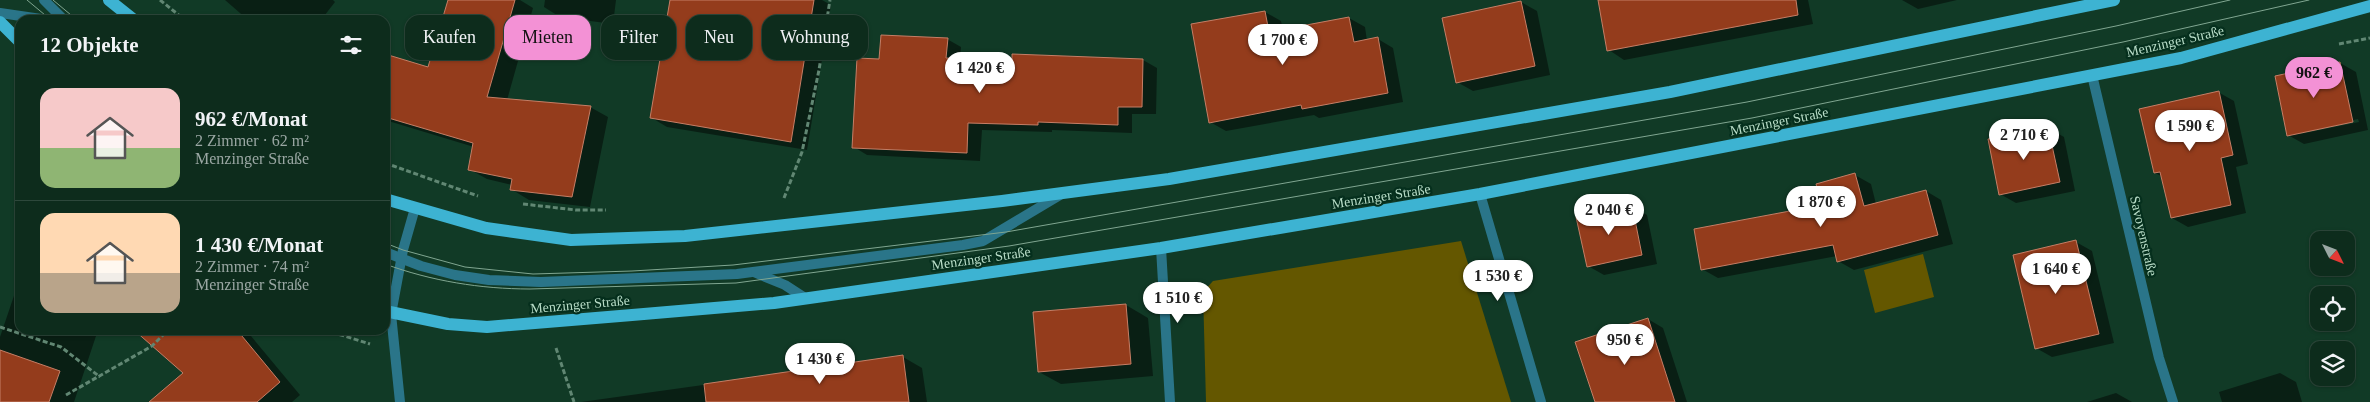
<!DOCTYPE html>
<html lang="de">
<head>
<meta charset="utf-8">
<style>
	body { margin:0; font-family:"Times New Roman",serif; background:#163425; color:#f1f3f6; height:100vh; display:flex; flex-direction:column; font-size:19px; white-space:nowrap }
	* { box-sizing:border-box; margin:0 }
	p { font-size:16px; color:#9aa7a3 }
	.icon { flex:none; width:28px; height:28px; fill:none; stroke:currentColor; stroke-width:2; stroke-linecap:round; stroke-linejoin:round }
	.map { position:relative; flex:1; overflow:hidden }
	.details { position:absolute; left:15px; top:15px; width:375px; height:320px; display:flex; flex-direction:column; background:#0d2c1c; border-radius:15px; box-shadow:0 1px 4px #0004,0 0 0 1px #2d483b }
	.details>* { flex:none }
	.hud { position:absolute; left:405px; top:15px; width:475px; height:45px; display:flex; gap:10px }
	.needle { width:32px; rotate:132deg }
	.fabs { position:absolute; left:2310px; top:231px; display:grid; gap:10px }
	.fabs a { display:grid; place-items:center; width:45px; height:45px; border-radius:10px; background:#0d2c1c; box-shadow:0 1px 4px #0004,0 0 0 1px #2d483b; font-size:25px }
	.price { position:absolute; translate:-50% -42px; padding:0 11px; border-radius:18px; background:#fff; color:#222; font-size:16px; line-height:32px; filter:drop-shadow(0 1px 2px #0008) }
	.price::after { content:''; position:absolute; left:50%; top:30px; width:15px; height:11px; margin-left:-8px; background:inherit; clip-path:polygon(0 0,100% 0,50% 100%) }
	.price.on { background:#f391d5; color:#111 }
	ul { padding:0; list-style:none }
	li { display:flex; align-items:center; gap:15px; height:125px; padding:0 25px }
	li+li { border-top:1px solid #2d483b }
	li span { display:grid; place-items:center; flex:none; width:140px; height:100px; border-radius:15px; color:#555 }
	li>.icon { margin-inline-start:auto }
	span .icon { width:60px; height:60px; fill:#fffc; stroke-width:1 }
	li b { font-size:21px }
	h2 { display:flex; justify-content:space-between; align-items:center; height:60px; padding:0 25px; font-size:21px }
	.tag { padding:0 18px; border-radius:15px; background:#0d2c1c; box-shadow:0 1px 4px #0004,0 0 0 1px #2d483b; font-size:18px; line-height:45px }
	.tag.on { background:#f391d5; color:#111 }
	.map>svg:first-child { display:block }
	.green { fill:#645700 }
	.shadow { fill:#0007; fill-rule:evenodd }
	.building { fill:#943c1c; stroke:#c57e66 }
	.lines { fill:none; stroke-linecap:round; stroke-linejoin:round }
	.path { stroke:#618773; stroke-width:3; stroke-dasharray:5 2.5; stroke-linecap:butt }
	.service { stroke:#2a7589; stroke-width:10 }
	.minor { stroke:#2a7589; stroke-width:10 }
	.primary { stroke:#3db3d2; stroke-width:12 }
	.tram { stroke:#80a691; stroke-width:1 }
	.labels { text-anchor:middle; stroke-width:4.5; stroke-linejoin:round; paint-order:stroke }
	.street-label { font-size:14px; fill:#b9ddc8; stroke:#052f1d }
</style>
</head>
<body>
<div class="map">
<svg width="2370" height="402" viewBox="0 0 2370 402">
	<rect width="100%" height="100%" fill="#113a26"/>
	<!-- green -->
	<g class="green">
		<polygon points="1461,241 1511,402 1206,402 1203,292 1213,281"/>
		<polygon points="1923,254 1934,297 1875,313 1864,270"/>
	</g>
	<!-- shadow -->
	<g class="shadow">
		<polygon points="225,0 333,0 335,2 321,20 248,20"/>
		<polygon points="449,0 520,0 533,8 507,100 590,107 608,117 590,207 529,200 511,189 512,185 487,179 469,169 474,147 385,120 385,55 429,69"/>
		<polygon points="545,0 616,0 613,24 560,17 544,7"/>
		<polygon points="672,0 822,0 831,5 807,150 667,127 652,118"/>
		<polygon points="1599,0 1808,0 1813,24 1624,60 1609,50"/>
		<polygon points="1902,0 1957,0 1918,9"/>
		<polygon points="1521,2 1537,11 1550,75 1473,91 1457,82"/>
		<polygon points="1265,12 1281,21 1283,30 1349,18 1365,27 1367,41 1378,39 1393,48 1403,102 1319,118 1314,115 1226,131 1210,122 1192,25"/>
		<polygon points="947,39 961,47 960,60 1013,63 1143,60 1157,68 1156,114 1132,114 1132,133 1052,130 1052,132 982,130 980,161 867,155 854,147 881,60"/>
		<path d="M2340,63L2356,72L2368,130L2304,144L2288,135ZM2358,119L2359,122L2300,134V132Z"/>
		<polygon points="2218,92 2234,101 2248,164 2236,167 2246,213 2188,227 2172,218 2163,177 2155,173"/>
		<polygon points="2048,128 2064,137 2075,191 2016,203 2000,194"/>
		<polygon points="1855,175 1871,184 1876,204 1926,191 1941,200 1953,244 1854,270 1838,261 1837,256 1718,278 1702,269 1823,206"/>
		<polygon points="1632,206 1647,215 1657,264 1604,275 1588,266"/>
		<polygon points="2076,242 2092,251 2114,343 2052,357 2036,348"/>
		<polygon points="20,278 20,330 98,330 74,402 0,402 0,337"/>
		<polygon points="1126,305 1148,318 1153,376 1061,384 1039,372"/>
		<polygon points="1648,319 1663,328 1687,402 1596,402"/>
		<polygon points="135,330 246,330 300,395 292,402 162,402 185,373"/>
		<polygon points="903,357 922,368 927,402 581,402"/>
		<polygon points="2280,373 2296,382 2302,402 2222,402 2219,392"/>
		<polygon points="2116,393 2132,402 2087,402"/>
	</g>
	<!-- building -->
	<g class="building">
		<polygon points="448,0 515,0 487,97 591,106 572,197 510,190 512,179 468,170 473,143 385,117 385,54 428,67"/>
		<polygon points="670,0 814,0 791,142 650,118"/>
		<polygon points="1598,0 1796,0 1798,15 1607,51"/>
		<polygon points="1521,1 1535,66 1456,83 1442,18"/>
		<polygon points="1265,11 1269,32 1349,17 1354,42 1378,37 1388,93 1302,109 1301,105 1209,123 1191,24"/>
		<polygon points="881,35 948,38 946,58 1012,61 1012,54 1143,59 1142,107 1118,107 1118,125 1038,122 1038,125 968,123 967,153 852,148 857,58 879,59"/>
		<polygon points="2340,62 2353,122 2287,136 2275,76"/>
		<polygon points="2219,91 2233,155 2221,158 2231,205 2171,218 2160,172 2154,173 2139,109"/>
		<polygon points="2048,127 2060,182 1999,195 1988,139"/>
		<polygon points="1855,173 1864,206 1926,190 1938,235 1837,262 1833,245 1701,270 1694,229 1822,205 1816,184"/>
		<polygon points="1632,205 1642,255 1587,267 1576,217"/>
		<polygon points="2076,240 2099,334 2035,349 2013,255"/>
		<polygon points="1126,304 1131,364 1038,372 1033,312"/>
		<polygon points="1648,318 1675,402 1595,402 1575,342"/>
		<polygon points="134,330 237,330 280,382 257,402 149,402 183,373"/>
		<polygon points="0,350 60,371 49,402 0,402"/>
		<polygon points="903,355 909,402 706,402 704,384"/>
	</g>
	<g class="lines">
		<!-- path -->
		<g class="path">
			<polyline points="160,0 185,20"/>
			<polyline points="2339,44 2370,38"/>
			<polyline points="385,163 478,196"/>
			<polyline points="784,198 802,152 819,70 830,0"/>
			<polyline points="523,204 576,210 606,210"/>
			<polyline points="0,327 61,347 100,377"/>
			<polyline points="325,330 370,344"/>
			<polyline points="556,348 574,402"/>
			<polyline points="66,395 152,346 168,330"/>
		</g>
		<!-- service -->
		<g class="service">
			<polyline points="44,0 64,20"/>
			<polyline points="0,13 48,20"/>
			<polyline points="385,252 421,266 455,275 489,280 541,282 737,274 963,245 983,241 1060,195"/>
			<polyline points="756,273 785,285 805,298"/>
		</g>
		<!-- minor -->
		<g class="minor">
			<polyline points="2092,75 2159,358 2173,402"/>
			<polyline points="1480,194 1541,402"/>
			<polyline points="1161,248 1170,402"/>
			<polyline points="400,402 391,314 403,250 415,208"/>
		</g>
		<!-- primary -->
		<g class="primary">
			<polyline points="109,0 134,20"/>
			<polyline points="0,22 20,42"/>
			<polyline points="385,199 486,228 571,240 685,236 1002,201 1169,179 1670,92 2114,0"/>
			<polyline points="385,311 448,324 487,327 632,315 774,303 1161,248 1480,194 2181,58 2370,6"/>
		</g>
		<!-- tram -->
		<g class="tram">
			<polyline points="27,0 51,20"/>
			<polyline points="53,0 77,20"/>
			<polyline points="385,243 403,250 465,267 533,274 632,271 733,265 1006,232 1747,102 2116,26 2230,0"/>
			<path d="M385,264C431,281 481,289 530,289L736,283L1009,246L1752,118L2123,42L2309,0"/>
		</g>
	</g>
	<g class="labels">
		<!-- street labels -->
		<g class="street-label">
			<text transform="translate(2175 41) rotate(-13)" y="5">Menzinger Straße</text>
			<text transform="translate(1779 121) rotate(-11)" y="5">Menzinger Straße</text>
			<text transform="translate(1381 196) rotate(-9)" y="5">Menzinger Straße</text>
			<text transform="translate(2144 236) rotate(77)" y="5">Savoyenstraße</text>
			<text transform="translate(981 258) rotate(-8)" y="5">Menzinger Straße</text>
			<text transform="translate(580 304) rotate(-5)" y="5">Menzinger Straße</text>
		</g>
	</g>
</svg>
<div class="fabs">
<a><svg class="needle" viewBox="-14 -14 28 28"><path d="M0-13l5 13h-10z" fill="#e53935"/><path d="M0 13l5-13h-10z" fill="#9aa7a3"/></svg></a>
<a><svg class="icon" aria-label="locate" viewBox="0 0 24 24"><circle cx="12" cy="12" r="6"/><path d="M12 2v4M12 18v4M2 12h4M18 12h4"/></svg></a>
<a><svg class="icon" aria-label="layers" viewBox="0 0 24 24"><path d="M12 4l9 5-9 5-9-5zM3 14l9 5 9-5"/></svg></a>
</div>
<b class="price" style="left:1283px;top:66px">1 700 €</b>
<b class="price" style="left:980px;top:94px">1 420 €</b>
<b class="price on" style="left:2314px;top:99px">962 €</b>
<b class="price" style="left:2190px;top:152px">1 590 €</b>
<b class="price" style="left:2024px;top:161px">2 710 €</b>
<b class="price" style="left:1821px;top:228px">1 870 €</b>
<b class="price" style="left:1609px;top:236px">2 040 €</b>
<b class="price" style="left:2056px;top:295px">1 640 €</b>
<b class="price" style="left:1498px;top:302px">1 530 €</b>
<b class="price" style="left:1178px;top:324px">1 510 €</b>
<b class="price" style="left:1625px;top:366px">950 €</b>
<b class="price" style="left:820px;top:385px">1 430 €</b>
<div class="hud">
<a class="tag">Kaufen</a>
<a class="tag on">Mieten</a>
<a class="tag">Filter</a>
<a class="tag">Neu</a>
<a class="tag">Wohnung</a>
</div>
<section class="details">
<h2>12 Objekte<svg class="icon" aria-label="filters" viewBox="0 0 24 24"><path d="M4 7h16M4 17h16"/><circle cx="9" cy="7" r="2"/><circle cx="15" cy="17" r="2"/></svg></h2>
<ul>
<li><span style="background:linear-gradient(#f6c9c9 60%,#8fb573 0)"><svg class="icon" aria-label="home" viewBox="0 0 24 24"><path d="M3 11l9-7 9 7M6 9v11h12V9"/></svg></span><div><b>962 €/Monat</b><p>2 Zimmer · 62 m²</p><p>Menzinger Straße</p></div></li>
<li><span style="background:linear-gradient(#ffd9b3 60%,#b9a48a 0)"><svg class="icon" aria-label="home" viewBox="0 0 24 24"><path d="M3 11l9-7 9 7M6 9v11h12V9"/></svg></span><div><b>1 430 €/Monat</b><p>2 Zimmer · 74 m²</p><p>Menzinger Straße</p></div></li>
</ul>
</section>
</div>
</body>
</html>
